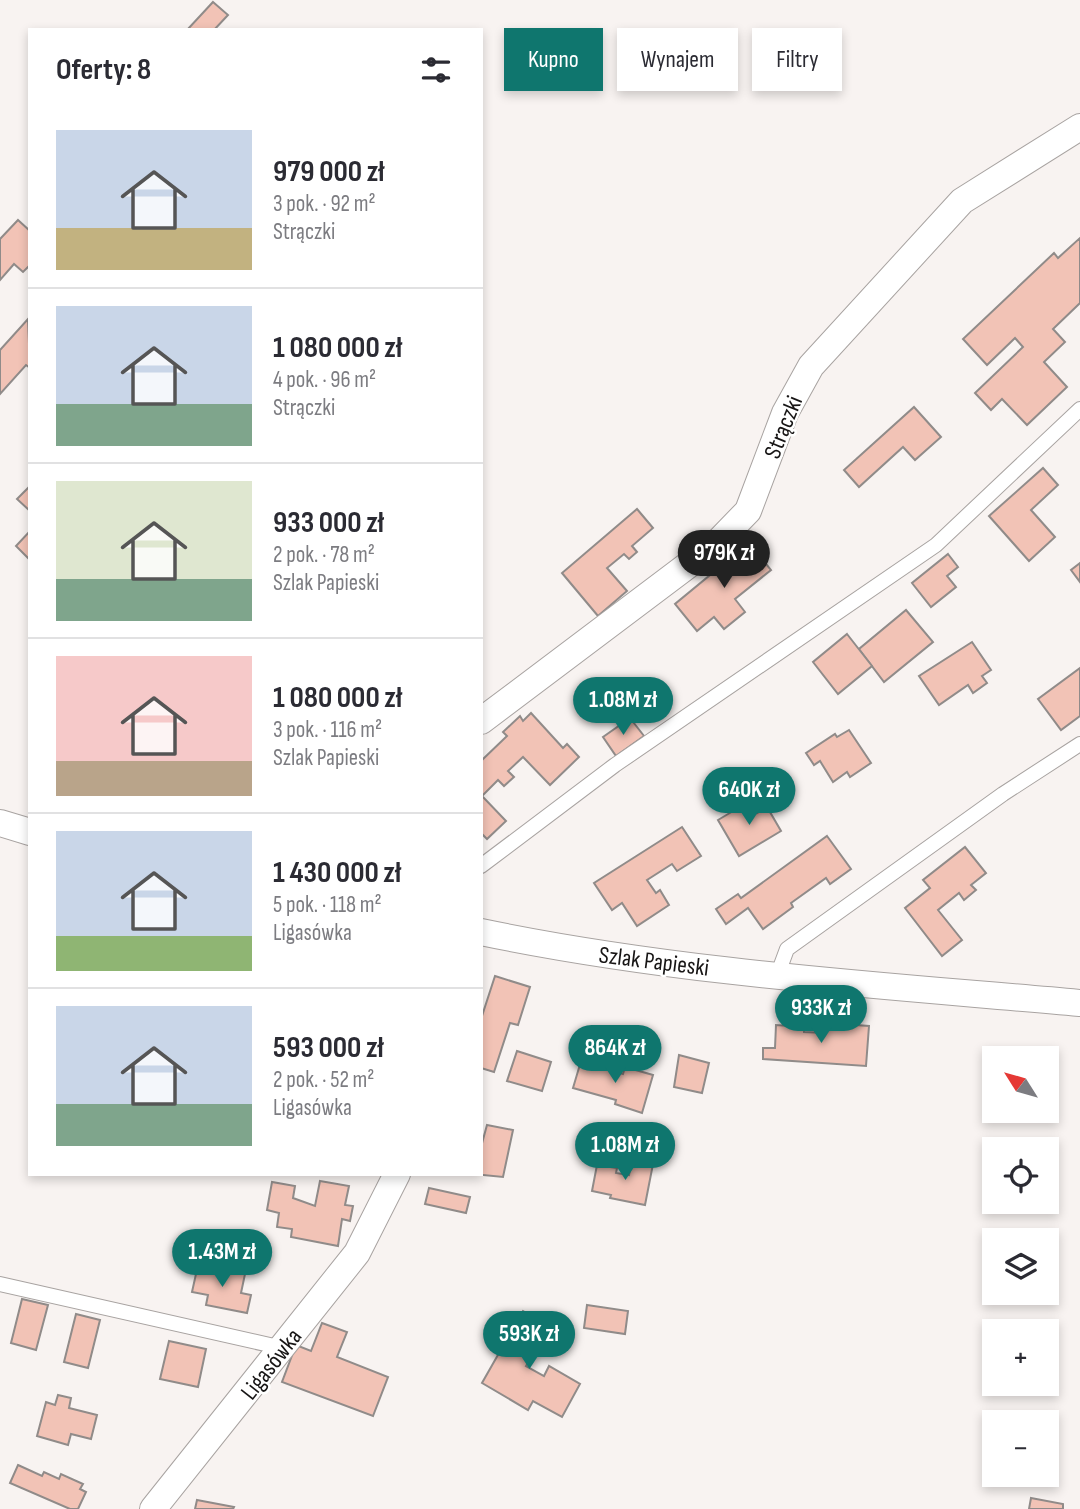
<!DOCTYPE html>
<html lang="pl">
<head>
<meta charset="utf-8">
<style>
	body { margin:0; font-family:"Sofia Sans Condensed",sans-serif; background:#f2f2f3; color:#2b2b33; height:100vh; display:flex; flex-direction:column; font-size:26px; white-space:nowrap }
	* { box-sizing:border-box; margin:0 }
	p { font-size:23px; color:#7c7c81 }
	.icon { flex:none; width:38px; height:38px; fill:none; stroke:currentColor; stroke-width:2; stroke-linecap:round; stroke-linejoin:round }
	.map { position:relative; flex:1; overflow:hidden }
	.side { position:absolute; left:28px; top:28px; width:455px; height:1148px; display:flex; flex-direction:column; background:#fff; border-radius:0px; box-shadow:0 4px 10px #0003 }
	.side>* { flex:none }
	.hud { position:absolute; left:504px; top:28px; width:471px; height:63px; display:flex; gap:14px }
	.needle { width:46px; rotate:307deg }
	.tools { position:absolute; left:982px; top:1046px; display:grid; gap:14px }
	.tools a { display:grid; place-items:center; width:77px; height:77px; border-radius:0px; background:#fff; box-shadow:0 4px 10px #0003; font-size:35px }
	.price { position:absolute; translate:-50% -60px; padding:0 16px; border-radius:24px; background:#0f766e; color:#fff; font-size:23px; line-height:46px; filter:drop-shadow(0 2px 4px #0008) }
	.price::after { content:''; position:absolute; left:50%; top:42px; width:21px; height:16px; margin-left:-10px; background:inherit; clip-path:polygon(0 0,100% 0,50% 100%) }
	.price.on { background:#222; color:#fff }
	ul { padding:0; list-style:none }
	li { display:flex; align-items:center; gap:21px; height:175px; padding:0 28px }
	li+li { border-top:2px solid #e1e1e2 }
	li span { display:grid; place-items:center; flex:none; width:196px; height:140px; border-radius:0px; color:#555 }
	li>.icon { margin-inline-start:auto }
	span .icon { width:84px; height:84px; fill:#fffc; stroke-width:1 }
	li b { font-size:30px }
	h2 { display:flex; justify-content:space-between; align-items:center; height:84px; padding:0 28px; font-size:30px }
	.chip { padding:0 24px; border-radius:0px; background:#fff; box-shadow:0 4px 10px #0003; font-size:24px; line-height:63px }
	.chip.on { background:#0f766e; color:#fff }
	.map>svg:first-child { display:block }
	.building { fill:#f2c3b6; stroke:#908b89; stroke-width:2 }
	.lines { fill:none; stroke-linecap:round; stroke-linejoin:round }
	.service-casing { stroke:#a8a3a1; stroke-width:16 }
	.minor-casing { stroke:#a8a3a1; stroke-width:28 }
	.service { stroke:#fff; stroke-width:14 }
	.minor { stroke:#fff; stroke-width:26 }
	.labels { text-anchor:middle; stroke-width:5; stroke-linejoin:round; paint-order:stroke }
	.street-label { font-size:24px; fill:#171515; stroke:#fff }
</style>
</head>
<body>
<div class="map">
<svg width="1080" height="1509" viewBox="0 0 1080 1509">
	<rect width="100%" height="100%" fill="#f8f3f1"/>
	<!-- building -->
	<g class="building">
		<polygon points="213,2 228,15 214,30 187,30"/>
		<polygon points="18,220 30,231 30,265 23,272 14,264 0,280 0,239"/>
		<polygon points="1080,238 1080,303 1053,329 1065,342 1044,362 1067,387 1027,425 1002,399 991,410 975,393 1023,347 1015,338 987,365 963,339 1054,253 1058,258"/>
		<polygon points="28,319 30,368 26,365 0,394 0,350"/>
		<polygon points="914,407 941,437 915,460 903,447 859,487 844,470"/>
		<polygon points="1043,468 1058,485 1031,510 1055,537 1029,561 989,516"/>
		<polygon points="30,486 30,511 17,499"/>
		<polygon points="637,509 653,528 632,546 637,552 629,559 624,554 607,568 627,591 598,616 562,573"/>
		<polygon points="30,531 30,560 16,546"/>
		<polygon points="749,543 771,570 735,599 745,612 724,629 714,617 697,631 675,604"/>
		<polygon points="948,554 958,567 947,576 956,587 931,607 912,583"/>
		<polygon points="1080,563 1080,582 1071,570"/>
		<polygon points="906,610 933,642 884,682 859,649"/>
		<polygon points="847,634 872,666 838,694 813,662"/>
		<polygon points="972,642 991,670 982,676 987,683 973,693 968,685 939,705 919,676"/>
		<polygon points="1080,668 1080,716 1061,730 1038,699"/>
		<polygon points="531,713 563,748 567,744 579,757 550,785 523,757 508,771 514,777 504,786 498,780 482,796 506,821 487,839 481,833 481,761 507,736 503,732 520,716 523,721"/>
		<polygon points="630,718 644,736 616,756 603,737"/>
		<polygon points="849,730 871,763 850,777 847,772 833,782 820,761 814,765 806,753 835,734 837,737"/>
		<polygon points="750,801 757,813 767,807 781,831 739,856 718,820"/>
		<polygon points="682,827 701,856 677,871 672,864 647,880 656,893 660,890 669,905 637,926 622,903 612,910 594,883"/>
		<polygon points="827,836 851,869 830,884 826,878 791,903 793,907 763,929 748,908 726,924 716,909 738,894 741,898"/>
		<polygon points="965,847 986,873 971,885 976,890 964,900 959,893 938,910 962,940 942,956 905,908 930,888 923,880"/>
		<polygon points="495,976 530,987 518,1025 510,1023 494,1072 481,1068 481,1019"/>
		<polygon points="827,1023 869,1026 866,1066 763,1059 763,1048 775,1048 776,1025 804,1027 804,1032 826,1033"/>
		<polygon points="517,1051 551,1062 542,1091 507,1081"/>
		<polygon points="679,1055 709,1063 702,1093 674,1087"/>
		<polygon points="581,1061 623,1074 625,1067 653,1075 642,1113 615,1104 616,1100 573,1088"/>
		<polygon points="487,1125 513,1130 503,1177 473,1174 481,1174 481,1147"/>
		<polygon points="632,1160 653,1164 645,1205 610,1198 611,1195 592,1191 597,1165 617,1168 616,1173 629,1175"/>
		<polygon points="320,1181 349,1186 345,1205 353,1206 350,1221 342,1219 338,1246 291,1237 292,1229 277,1227 279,1213 267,1210 272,1182 295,1186 293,1198 315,1206"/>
		<polygon points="429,1188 470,1197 466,1213 425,1204"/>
		<polygon points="198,1265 245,1274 241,1293 251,1295 247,1313 206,1305 208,1295 192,1292"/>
		<polygon points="22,1299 48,1305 36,1350 11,1343"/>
		<polygon points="587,1305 628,1311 625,1334 584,1328"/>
		<polygon points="523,1311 549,1326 526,1366 544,1376 549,1366 580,1384 562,1417 533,1401 528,1410 482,1383"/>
		<polygon points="76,1314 100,1320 88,1368 64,1362"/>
		<polygon points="322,1323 347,1332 337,1357 388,1377 373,1416 282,1382 296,1345 311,1351"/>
		<polygon points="169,1341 206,1349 198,1387 160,1379"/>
		<polygon points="58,1395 71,1398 69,1408 97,1415 91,1439 71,1434 68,1445 37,1436 46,1402 55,1405"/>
		<polygon points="1046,1446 1056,1448 1053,1467 1046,1466"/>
		<polygon points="18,1465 42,1476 44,1472 59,1479 61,1474 83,1484 80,1489 86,1492 78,1509 70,1509 10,1483"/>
		<polygon points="1031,1498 1063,1504 1063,1509 1029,1509"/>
		<polygon points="197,1500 234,1507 233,1509 195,1509"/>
	</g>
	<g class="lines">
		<defs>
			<g id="service">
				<polyline points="481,866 615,765 936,545 1080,409"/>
				<polyline points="777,976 787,949 1003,794 1080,744"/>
				<polyline points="0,1284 283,1348"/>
			</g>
			<g id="minor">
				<polyline points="481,721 716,544 748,511 785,413 811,366 962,201 1080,127"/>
				<polyline points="0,823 30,832"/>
				<path d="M481,932C678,973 880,985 1080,1003"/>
				<polyline points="153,1509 357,1253 397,1174"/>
			</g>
		</defs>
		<!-- service casing -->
		<use href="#service" class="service-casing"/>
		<!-- minor casing -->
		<use href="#minor" class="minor-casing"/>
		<!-- service -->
		<use href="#service" class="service"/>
		<!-- minor -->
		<use href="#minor" class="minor"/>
	</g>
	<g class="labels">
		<!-- street labels -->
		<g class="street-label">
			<text transform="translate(783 427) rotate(-68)" y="8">Strączki</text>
			<text transform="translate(654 961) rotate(7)" y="8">Szlak Papieski</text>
			<text transform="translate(271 1364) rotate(-52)" y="8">Ligasówka</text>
		</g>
	</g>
</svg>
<div class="tools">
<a><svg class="needle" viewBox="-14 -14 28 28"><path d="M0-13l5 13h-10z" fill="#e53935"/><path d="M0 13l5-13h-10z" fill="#7c7c81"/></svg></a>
<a><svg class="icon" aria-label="locate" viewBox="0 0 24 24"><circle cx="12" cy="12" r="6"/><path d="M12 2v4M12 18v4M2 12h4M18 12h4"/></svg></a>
<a><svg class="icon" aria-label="layers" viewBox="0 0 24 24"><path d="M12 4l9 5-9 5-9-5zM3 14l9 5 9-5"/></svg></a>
<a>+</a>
<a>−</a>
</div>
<b class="price on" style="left:724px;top:590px">979K zł</b>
<b class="price" style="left:623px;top:737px">1.08M zł</b>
<b class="price" style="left:749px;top:827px">640K zł</b>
<b class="price" style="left:821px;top:1045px">933K zł</b>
<b class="price" style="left:615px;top:1085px">864K zł</b>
<b class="price" style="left:625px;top:1182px">1.08M zł</b>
<b class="price" style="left:222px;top:1289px">1.43M zł</b>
<b class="price" style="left:529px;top:1371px">593K zł</b>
<div class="hud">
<a class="chip on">Kupno</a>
<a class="chip">Wynajem</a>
<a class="chip">Filtry</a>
</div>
<section class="side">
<h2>Oferty: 8<svg class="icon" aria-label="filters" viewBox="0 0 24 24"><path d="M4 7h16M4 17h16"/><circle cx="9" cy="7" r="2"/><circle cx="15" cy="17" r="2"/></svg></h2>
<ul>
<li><span style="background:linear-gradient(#c9d6e8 70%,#c2b280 0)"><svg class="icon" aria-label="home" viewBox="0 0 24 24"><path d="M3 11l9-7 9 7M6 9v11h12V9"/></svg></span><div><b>979 000 zł</b><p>3 pok. · 92 m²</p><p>Strączki</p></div></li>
<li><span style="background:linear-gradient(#c9d6e8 70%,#7fa58c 0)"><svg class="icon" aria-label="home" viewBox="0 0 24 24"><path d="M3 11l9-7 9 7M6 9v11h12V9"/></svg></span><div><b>1 080 000 zł</b><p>4 pok. · 96 m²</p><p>Strączki</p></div></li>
<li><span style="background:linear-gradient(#dfe7d0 70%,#7fa58c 0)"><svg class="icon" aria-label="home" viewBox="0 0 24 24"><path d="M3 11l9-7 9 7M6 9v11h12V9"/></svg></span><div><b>933 000 zł</b><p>2 pok. · 78 m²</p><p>Szlak Papieski</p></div></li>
<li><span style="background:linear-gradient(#f6c9c9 75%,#b9a48a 0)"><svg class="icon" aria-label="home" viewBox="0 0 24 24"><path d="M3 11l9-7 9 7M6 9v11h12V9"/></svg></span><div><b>1 080 000 zł</b><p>3 pok. · 116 m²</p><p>Szlak Papieski</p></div></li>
<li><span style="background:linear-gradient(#c9d6e8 75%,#8fb573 0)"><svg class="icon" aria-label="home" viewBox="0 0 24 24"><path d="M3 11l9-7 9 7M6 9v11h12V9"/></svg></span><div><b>1 430 000 zł</b><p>5 pok. · 118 m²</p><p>Ligasówka</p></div></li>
<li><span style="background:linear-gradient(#c9d6e8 70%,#7fa58c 0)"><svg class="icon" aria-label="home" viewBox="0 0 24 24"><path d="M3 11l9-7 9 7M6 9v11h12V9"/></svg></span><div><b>593 000 zł</b><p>2 pok. · 52 m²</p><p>Ligasówka</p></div></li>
</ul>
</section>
</div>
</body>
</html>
